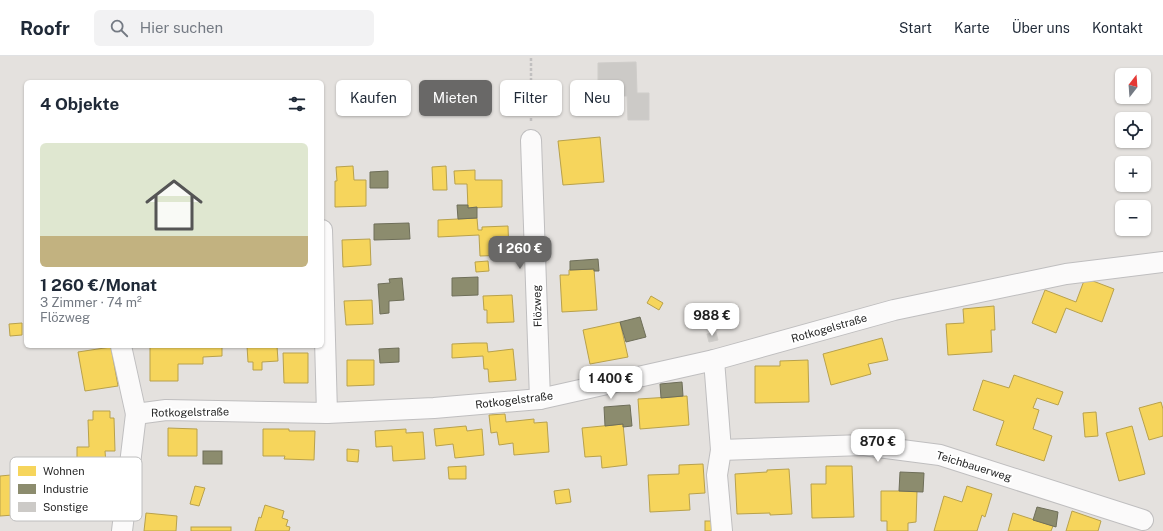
<!DOCTYPE html>
<html lang="de">
<head>
<meta charset="utf-8">
<style>
	body { margin:0; font-family:"Public Sans",sans-serif; background:#f2f2f3; color:#1f2937; height:100vh; display:flex; flex-direction:column; font-size:15px; white-space:nowrap }
	* { box-sizing:border-box; margin:0 }
	p { font-size:13px; color:#747a83 }
	.icon { flex:none; width:22px; height:22px; fill:none; stroke:currentColor; stroke-width:2; stroke-linecap:round; stroke-linejoin:round }
	.map { position:relative; flex:1; overflow:hidden }
	.drawer { position:absolute; left:24px; top:24px; width:300px; height:268px; display:flex; flex-direction:column; background:#fff; border-radius:6px; box-shadow:0 1px 3px #0004 }
	.drawer>* { flex:none }
	.hud { position:absolute; left:336px; top:24px; width:380px; height:36px; display:flex; gap:8px }
	.needle { width:26px; rotate:17deg }
	.fabs { position:absolute; left:1115px; top:12px; display:grid; gap:8px }
	.fabs a { display:grid; place-items:center; width:36px; height:36px; border-radius:6px; background:#fff; box-shadow:0 1px 3px #0004; font-size:20px }
	.price { position:absolute; translate:-50% -34px; padding:0 9px; border-radius:8px; background:#fff; color:#222; font-size:13px; line-height:26px; filter:drop-shadow(0 1px 2px #0008) }
	.price::after { content:''; position:absolute; left:50%; top:24px; width:12px; height:9px; margin-left:-6px; background:inherit; clip-path:polygon(0 0,100% 0,50% 100%) }
	.price.current { background:#696867; color:#fff }
	ul { padding:0; list-style:none }
	li { display:grid; align-content:center; gap:8px; height:212px; padding:0 16px }
	li+li { border-top:1px solid #e0e1e3 }
	li span { display:grid; place-items:center; height:124px; border-radius:6px; color:#555 }
	li>.icon { margin-inline-start:auto }
	span .icon { width:72px; height:72px; fill:#fffc; stroke-width:1 }
	li b { font-size:17px }
	h2 { display:flex; justify-content:space-between; align-items:center; height:48px; padding:0 16px; font-size:17px }
	.pill { padding:0 14px; border-radius:6px; background:#fff; box-shadow:0 1px 3px #0004; font-size:14px; line-height:36px }
	.pill.current { background:#696867; color:#fff }
	header { display:flex; align-items:center; gap:24px; box-sizing:border-box; height:56px; padding:0 20px; background:#fff; border-bottom:1px solid #e0e1e3 }
	header strong { font-size:19px }
	nav { display:flex; gap:22px; margin-inline-start:auto; font-size:14px }
	.search { width:280px; height:36px; background:#f2f2f3; display:flex; align-items:center; gap:10px; box-sizing:border-box; padding:0 14px; border-radius:6px; color:#747a83; font-size:15px }
	.map>svg:first-child { display:block }
	.homes { fill:#f6d55c; stroke:#b8a14c }
	.industry { fill:#8c8c6e; stroke:#6e6e59 }
	.building { fill:#cccac7; stroke:#cfcdca }
	.lines { fill:none; stroke-linecap:round; stroke-linejoin:round }
	.minor-casing { stroke:#bfbebf; stroke-width:22 }
	.path { stroke:#c1c0c0; stroke-width:2.5; stroke-dasharray:3 2; stroke-linecap:butt }
	.minor { stroke:#fbfafa; stroke-width:20 }
	.labels { text-anchor:middle; stroke-width:4; stroke-linejoin:round; paint-order:stroke }
	.street-label { font-size:11px; fill:#272727; stroke:#fff }
	.key { fill:#fff; stroke:#bebebe; stroke-width:1 }
	.key-label { font-size:11px; fill:#272727 }
</style>
</head>
<body>
<header>
<strong>Roofr</strong>
<div class="search"><svg class="icon" aria-label="search" viewBox="0 0 24 24"><circle cx="10" cy="10" r="6"/><path d="M15 15l6 6"/></svg>Hier suchen</div>
<nav><a>Start</a><a>Karte</a><a>Über uns</a><a>Kontakt</a></nav>
</header>
<div class="map">
<svg width="1163" height="475" viewBox="0 0 1163 475">
	<rect width="100%" height="100%" fill="#e4e1de"/>
	<!-- homes -->
	<g class="homes">
		<polygon points="600,81 604,126 563,129 558,85"/>
		<polygon points="353,110 354,124 366,124 366,150 335,151 335,125 337,125 336,111"/>
		<polygon points="446,110 447,134 433,134 432,111"/>
		<polygon points="475,114 475,124 502,124 502,151 468,152 467,128 455,128 454,115"/>
		<polygon points="477,162 478,174 482,174 482,171 508,170 509,199 480,200 479,179 438,181 438,164"/>
		<polygon points="370,183 371,209 343,211 342,184"/>
		<polygon points="488,205 489,215 476,216 475,206"/>
		<polygon points="594,213 597,254 562,256 560,219 569,219 569,214"/>
		<polygon points="1085,222 1114,233 1102,266 1066,252 1056,277 1032,267 1045,234 1076,246"/>
		<polygon points="512,239 514,266 487,267 487,254 484,254 483,240"/>
		<polygon points="651,240 663,247 659,254 647,247"/>
		<polygon points="372,244 373,268 346,269 344,245"/>
		<polygon points="994,250 995,274 991,274 992,296 948,299 946,268 964,267 963,253"/>
		<polygon points="620,266 628,301 590,308 583,274"/>
		<polygon points="22,267 22,279 10,280 9,268"/>
		<polygon points="882,282 888,304 868,308 871,318 831,329 823,298"/>
		<polygon points="474,287 487,287 488,296 513,293 516,324 489,326 488,313 484,313 483,300 452,302 452,288"/>
		<polygon points="150,290 222,290 222,300 203,301 203,308 178,308 178,325 150,325"/>
		<polygon points="247,290 277,290 278,305 262,306 262,314 253,314 253,306 248,306"/>
		<polygon points="111,291 118,330 85,335 78,296"/>
		<polygon points="283,297 308,297 308,327 284,327"/>
		<polygon points="347,304 374,304 374,329 347,330"/>
		<polygon points="808,304 809,346 755,347 755,310 780,310 780,305"/>
		<polygon points="1014,319 1063,336 1058,349 1037,342 1033,352 1039,354 1033,373 1052,380 1044,405 996,389 1004,365 973,354 983,324 1009,332"/>
		<polygon points="687,340 689,369 640,373 638,343"/>
		<polygon points="1161,346 1163,353 1163,380 1149,384 1139,352"/>
		<polygon points="93,355 110,355 110,362 114,362 115,395 105,395 106,408 77,409 77,391 89,391 88,364 93,364"/>
		<polygon points="1096,356 1098,380 1085,381 1083,357"/>
		<polygon points="505,358 506,366 534,363 534,367 547,366 549,396 514,399 513,387 499,389 497,376 491,377 489,359"/>
		<polygon points="623,368 627,409 602,412 601,400 585,401 582,372"/>
		<polygon points="466,370 467,375 482,373 484,399 455,402 453,388 436,390 434,373"/>
		<polygon points="1132,370 1145,418 1119,425 1106,377"/>
		<polygon points="168,372 197,373 197,400 168,400"/>
		<polygon points="263,373 289,373 289,375 315,375 314,404 284,403 285,400 263,400"/>
		<polygon points="406,373 406,377 423,376 425,403 393,405 392,390 376,391 375,375"/>
		<polygon points="347,393 359,394 358,406 347,405"/>
		<polygon points="703,408 705,437 689,438 690,454 650,456 648,419 679,418 679,409"/>
		<polygon points="466,410 466,423 449,423 448,411"/>
		<polygon points="826,410 852,410 854,461 812,462 811,428 826,428"/>
		<polygon points="789,413 792,458 770,459 770,457 737,458 735,418 767,416 767,414"/>
		<polygon points="11,419 14,459 0,460 0,420"/>
		<polygon points="195,430 205,432 199,450 190,448"/>
		<polygon points="967,430 992,438 985,461 982,459 977,475 934,475 944,440 962,446"/>
		<polygon points="569,433 571,446 556,448 554,435"/>
		<polygon points="881,435 917,435 916,466 908,467 908,475 887,475 887,465 881,465"/>
		<polygon points="265,449 284,455 282,462 288,464 286,470 290,471 289,475 255,475 259,461 261,462"/>
		<polygon points="1072,455 1101,465 1098,475 1066,475"/>
		<polygon points="146,457 177,460 176,475 144,475"/>
		<polygon points="1013,457 1053,470 1051,475 1008,475"/>
		<rect x="705" y="465" width="9" height="10"/>
		<rect x="191" y="471" width="40" height="4"/>
	</g>
	<!-- industry -->
	<g class="industry">
		<polygon points="388,115 388,132 370,132 370,116"/>
		<polygon points="457,149 468,149 468,152 477,151 477,162 458,163"/>
		<polygon points="409,167 410,183 374,184 374,168"/>
		<polygon points="598,203 599,215 594,215 594,213 570,214 570,205"/>
		<polygon points="478,221 478,239 452,240 452,222"/>
		<polygon points="402,222 404,244 389,245 389,257 380,258 378,228 390,227 389,223"/>
		<polygon points="640,261 646,281 626,286 620,266"/>
		<polygon points="399,292 399,306 380,307 379,293"/>
		<polygon points="682,326 683,340 661,342 660,328"/>
		<polygon points="630,349 632,370 623,371 623,368 605,370 604,351"/>
		<rect x="203" y="395" width="19" height="13"/>
		<polygon points="900,416 924,417 923,436 899,435"/>
		<polygon points="1037,451 1058,456 1056,471 1033,464"/>
	</g>
	<!-- building -->
	<g class="building">
		<polygon points="636,6 637,37 649,37 649,64 628,64 627,40 609,40 609,26 598,26 598,7"/>
		<polygon points="716,276 718,284 709,286 707,278"/>
	</g>
	<g class="lines">
		<defs>
			<g id="minor">
				<polyline points="531,84 540,343"/>
				<polyline points="322,174 327,357"/>
				<polyline points="121,290 136,358"/>
				<polyline points="714,304 721,394 863,389 940,399 1143,464"/>
				<polyline points="721,394 717,419 722,475"/>
				<polyline points="122,475 136,358 166,354 327,357 434,352 540,343 714,304 894,254 1066,218 1163,206"/>
			</g>
		</defs>
		<!-- minor casing -->
		<use href="#minor" class="minor-casing"/>
		<!-- path -->
		<polyline class="path" points="531,65 531,0"/>
		<!-- minor -->
		<use href="#minor" class="minor"/>
	</g>
	<g class="labels">
		<!-- street labels -->
		<g class="street-label">
			<text transform="translate(537 250) rotate(-92)" y="4">Flözweg</text>
			<text transform="translate(829 272) rotate(-16)" y="4">Rotkogelstraße</text>
			<text transform="translate(514 344) rotate(-7)" y="4">Rotkogelstraße</text>
			<text transform="translate(190 356) rotate(-1)" y="4">Rotkogelstraße</text>
			<text transform="translate(974 410) rotate(17)" y="4">Teichbauerweg</text>
		</g>
	</g>
	<!-- legend -->
	<rect x="10" y="401" width="132" height="64" rx="6" class="key"/>
	<rect x="18" y="410" width="18" height="10" fill="#f6d55c"/>
	<rect x="18" y="428" width="18" height="10" fill="#8c8c6e"/>
	<rect x="18" y="446" width="18" height="10" fill="#cccac7"/>
	<g class="key-label">
		<text x="43" y="419">Wohnen</text>
		<text x="43" y="437">Industrie</text>
		<text x="43" y="455">Sonstige</text>
	</g>
</svg>
<div class="fabs">
<a><svg class="needle" viewBox="-14 -14 28 28"><path d="M0-13l5 13h-10z" fill="#e53935"/><path d="M0 13l5-13h-10z" fill="#747a83"/></svg></a>
<a><svg class="icon" aria-label="locate" viewBox="0 0 24 24"><circle cx="12" cy="12" r="6"/><path d="M12 2v4M12 18v4M2 12h4M18 12h4"/></svg></a>
<a>+</a>
<a>−</a>
</div>
<b class="price current" style="left:520px;top:214px">1 260 €</b>
<b class="price" style="left:712px;top:281px">988 €</b>
<b class="price" style="left:611px;top:344px">1 400 €</b>
<b class="price" style="left:878px;top:407px">870 €</b>
<div class="hud">
<a class="pill">Kaufen</a>
<a class="pill current">Mieten</a>
<a class="pill">Filter</a>
<a class="pill">Neu</a>
</div>
<section class="drawer">
<h2>4 Objekte<svg class="icon" aria-label="filters" viewBox="0 0 24 24"><path d="M4 7h16M4 17h16"/><circle cx="9" cy="7" r="2"/><circle cx="15" cy="17" r="2"/></svg></h2>
<ul>
<li><span style="background:linear-gradient(#dfe7d0 75%,#c2b280 0)"><svg class="icon" aria-label="home" viewBox="0 0 24 24"><path d="M3 11l9-7 9 7M6 9v11h12V9"/></svg></span><div><b>1 260 €/Monat</b><p>3 Zimmer · 74 m²</p><p>Flözweg</p></div></li>
</ul>
</section>
</div>
</body>
</html>
